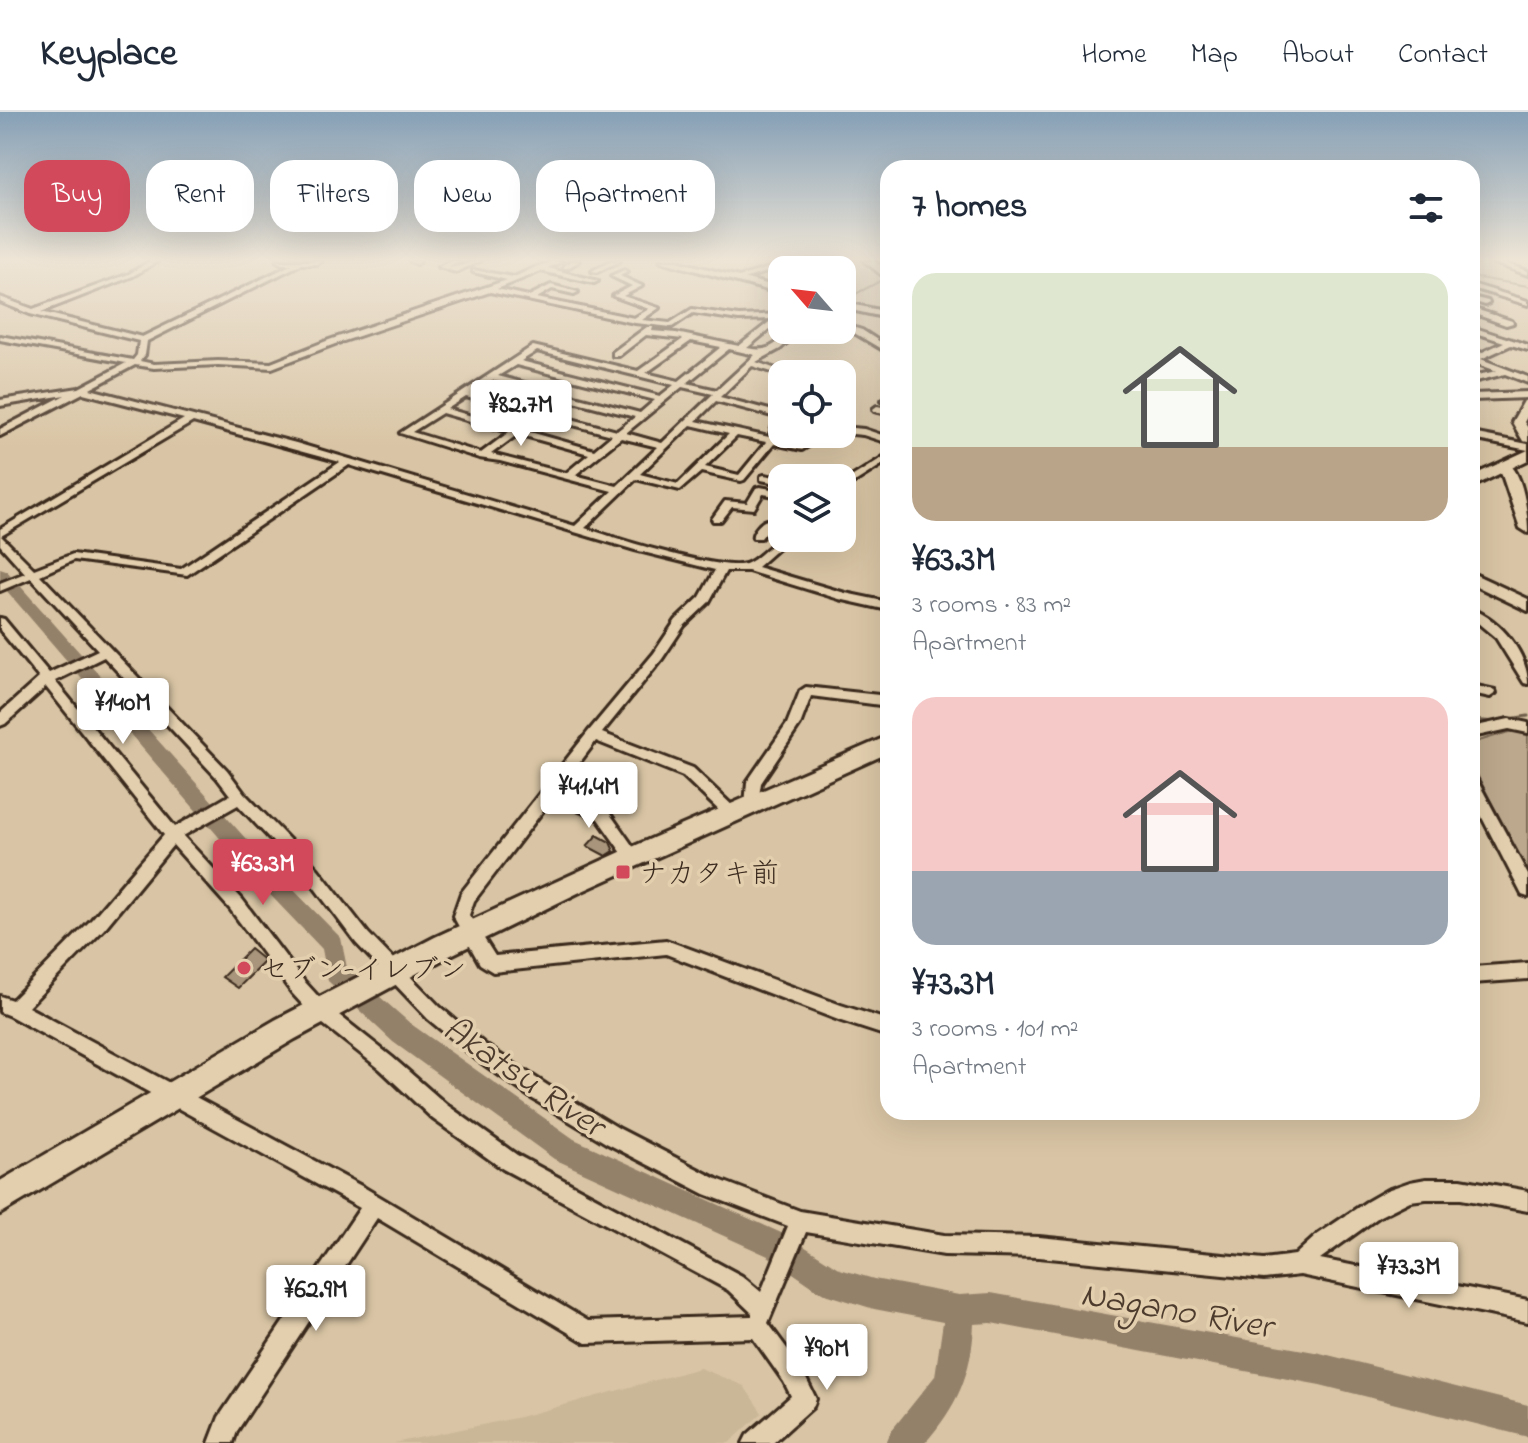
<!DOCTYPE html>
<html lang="en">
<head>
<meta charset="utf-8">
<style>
	body { margin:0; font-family:"Indie Flower","Klee One",sans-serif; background:#f6f6f7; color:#1f2937; height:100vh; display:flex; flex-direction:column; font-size:30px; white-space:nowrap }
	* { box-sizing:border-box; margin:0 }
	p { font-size:26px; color:#747a83 }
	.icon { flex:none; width:44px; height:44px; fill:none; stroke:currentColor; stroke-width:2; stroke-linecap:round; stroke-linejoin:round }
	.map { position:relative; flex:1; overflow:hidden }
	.drawer { position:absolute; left:880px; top:48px; width:600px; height:960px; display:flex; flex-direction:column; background:#fff; border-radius:24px; box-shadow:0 8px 32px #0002 }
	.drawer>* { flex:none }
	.hud { position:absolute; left:24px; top:48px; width:736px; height:72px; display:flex; gap:16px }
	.needle { width:52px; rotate:298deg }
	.tools { position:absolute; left:768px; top:144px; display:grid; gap:16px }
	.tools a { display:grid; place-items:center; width:88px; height:88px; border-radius:16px; background:#fff; box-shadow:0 8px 32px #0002; font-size:40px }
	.price { position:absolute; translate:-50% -68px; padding:0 18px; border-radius:8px; background:#fff; color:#222; font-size:26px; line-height:52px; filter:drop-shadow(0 2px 4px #0008) }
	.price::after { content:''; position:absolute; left:50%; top:48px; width:24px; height:18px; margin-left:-12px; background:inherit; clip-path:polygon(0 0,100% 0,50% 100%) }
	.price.active { background:#d1495b; color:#fff }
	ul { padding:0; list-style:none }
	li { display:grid; align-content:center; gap:16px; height:424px; padding:0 32px }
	li span { display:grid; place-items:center; height:248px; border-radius:24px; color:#555 }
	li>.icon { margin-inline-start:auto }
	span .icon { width:144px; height:144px; fill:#fffc; stroke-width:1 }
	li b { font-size:34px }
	h2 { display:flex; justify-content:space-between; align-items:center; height:96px; padding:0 32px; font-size:34px }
	.pill { padding:0 28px; border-radius:24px; background:#fff; box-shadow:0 8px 32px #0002; font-size:28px; line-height:72px }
	.pill.active { background:#d1495b; color:#fff }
	header { display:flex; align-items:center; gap:48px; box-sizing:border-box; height:112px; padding:0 40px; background:#fff; border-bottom:2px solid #e0e1e3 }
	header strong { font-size:38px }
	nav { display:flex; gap:44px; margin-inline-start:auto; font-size:28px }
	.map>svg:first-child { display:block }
	.built { fill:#cab798 }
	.green { fill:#bca88c; stroke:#7c6955; stroke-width:2 }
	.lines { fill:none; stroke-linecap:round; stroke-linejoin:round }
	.stream-far1 { stroke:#705e4c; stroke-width:2 }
	.stream { stroke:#705e4c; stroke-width:3 }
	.river { fill:#94816a; fill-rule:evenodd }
	.building { fill:#a8957b; stroke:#3b2a1e; stroke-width:2 }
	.street-casing { stroke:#3b2a1e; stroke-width:6 }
	.secondary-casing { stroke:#3b2a1e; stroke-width:6 }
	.primary-casing { stroke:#3b2a1e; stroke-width:6 }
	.street { fill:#e3cfae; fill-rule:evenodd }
	.secondary { fill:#e3cfae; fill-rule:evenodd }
	.primary { fill:#e3cfae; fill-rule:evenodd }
	.poi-dot { fill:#d1495b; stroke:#e3cfae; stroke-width:3 }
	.labels { text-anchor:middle; stroke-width:7; stroke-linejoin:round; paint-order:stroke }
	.poi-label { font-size:28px; fill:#3b2a1e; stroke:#e3cfae; text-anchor:start }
	.near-water-label { font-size:36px; font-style:italic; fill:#4d3b2d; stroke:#e3cfae }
</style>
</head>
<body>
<header>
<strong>Keyplace</strong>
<nav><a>Home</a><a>Map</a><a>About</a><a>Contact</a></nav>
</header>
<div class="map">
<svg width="1528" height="1331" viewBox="0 0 1528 1331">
	<rect width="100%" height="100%" fill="#d9c5a5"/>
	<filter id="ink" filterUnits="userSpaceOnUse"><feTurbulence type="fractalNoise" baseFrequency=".0125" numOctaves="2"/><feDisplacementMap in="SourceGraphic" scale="16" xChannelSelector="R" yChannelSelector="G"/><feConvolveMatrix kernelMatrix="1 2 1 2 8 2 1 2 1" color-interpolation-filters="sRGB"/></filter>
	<g filter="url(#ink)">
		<!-- built -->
		<polygon class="built" points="700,1256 744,1274 762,1301 729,1331 394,1331 520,1305"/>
		<!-- green -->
		<polygon class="green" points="1512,619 1528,622 1528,761 1472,653 1472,631"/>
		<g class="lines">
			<!-- stream-far1 -->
			<g class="stream-far1">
				<polyline points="1472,165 1528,174"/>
				<polyline points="844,188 888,165"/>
			</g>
			<!-- stream -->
			<g class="stream">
				<polyline points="1472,608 1496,610"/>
				<polyline points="1503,608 1528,604"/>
			</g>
			<!-- river -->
			<path class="river" d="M0,456L6,458L271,755L341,826L347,856L411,912L574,1027L788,1124L840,1157L874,1167L959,1183L991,1181L1320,1241L1528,1293V1325L1320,1273L991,1211L974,1212C972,1261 957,1295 925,1331H886L891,1319L935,1264L943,1210L874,1197L822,1181L768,1144L554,1047L393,930L328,869L322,837L255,767L0,471Z"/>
		</g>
		<!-- building -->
		<g class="building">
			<polygon points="597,723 610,730 614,739 606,744 587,734"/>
			<polygon points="250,837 265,849 238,876 222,865"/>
		</g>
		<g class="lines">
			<defs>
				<g id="street">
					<path d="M150,149H158L133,164L41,200L142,225L299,149H307L147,229L145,243L140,249L154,252L218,249L271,251L329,228L507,168L473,160V158L514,165L536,155L553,149H562L548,156L598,169L594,171L541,159L497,177L529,184L551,173L578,180L574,182L552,177L537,186L634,206L649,197L613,184L632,174L611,164L624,158L627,160L620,164L642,174L623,184L659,196L642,208L670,211L692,197L739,204L782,202V207L747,236C770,241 775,232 792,218H801L780,237L756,250L791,262L782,263L752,254L720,285L777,300L782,296V313L777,327L800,332L816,322H827L825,324L802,338L774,332L744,368L741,369L701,360L680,378L636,367L585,416C612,425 727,462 748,451C760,445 771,432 782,424V426H790L757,455L845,481L888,490V498L839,487L748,459H726L709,490L684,514L662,547L602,621L693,656L737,698L739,702L737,706H727L683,664L596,629L559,678L608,699L639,743L642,747L639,751L634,753L629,751L598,707L552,687L474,789L469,803L495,844L666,828L841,893L881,906L888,905V921L881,922L841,909L666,842L493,860L480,852L453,804L461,781L588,620L654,541L676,508L700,485L715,458L635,438L349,353L187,463L74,448L40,463L227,658L244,681L318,757L368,821L440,895L487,934L547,973L620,1017L717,1067L800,1099L944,1123L1039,1125L1264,1147L1295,1143L1317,1123L1366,1090L1387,1078L1410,1070L1426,1067H1461L1528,1079V1099L1461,1087H1426L1410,1089L1380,1104L1320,1147L1528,1188V1210L1300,1163L1264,1167L1039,1145L944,1143L806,1120L768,1211L800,1254L816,1287L813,1295L773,1331H743L747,1323L791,1284L784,1270L753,1226L586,1231L377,1106L237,1319L233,1331H209L219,1305L360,1096L10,904L0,900V884L12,888L92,807L164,723L46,575L5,612L0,614V601L39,566L0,518V506L4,507L49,561L98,538L31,466L0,479V471L25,461L0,433V417L184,307L83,281L0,324V317L65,283L0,294V288L79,276L126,251L0,228V224L133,248L137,243L139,229L30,202L0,190V185L33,197L129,162ZM490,180L635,211L672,215L693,201L739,208L773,207L739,234L676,221L652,219L653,215H647L613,240V244H619L646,223L683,227L638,259L533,234L400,321L479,346L500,349L612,379L575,414L296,331L90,277L135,253L154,256L218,253L272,256L335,232ZM691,229L721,235L679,269L646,261ZM729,237L755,243L717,278L687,271ZM537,239L674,273L660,284L521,249ZM516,253L655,288L640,301L498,264ZM492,268L635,305L617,319L472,281ZM682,275L713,282L662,331L626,321ZM466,285L533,303L515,316L447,297ZM716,289L776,305L769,325L696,309ZM442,301L509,320L481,341L412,320ZM542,305L612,323L594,338L523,318ZM193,310L340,350L181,457L73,442L34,457L1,424ZM691,313L729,322L678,372L640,362ZM518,322L589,342L566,361L491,342ZM737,324L766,330L739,363L705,355ZM621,326L658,335L617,374L575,363ZM104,545L217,666L230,683L175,715L55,569ZM238,693L308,767L356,831L428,907L475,946L533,987L606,1031L705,1082L788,1114L761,1180L742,1164L517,1043L447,993L392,945L325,892L304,869L242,787L183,724ZM173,733L230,797L292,881L313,904L380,957L433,1007L503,1057L728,1178L752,1201V1204L588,1209L365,1076L28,895L104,817Z"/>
					<polygon points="410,149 420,149 420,150 417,152"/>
					<path d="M450,149H459L449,154C460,157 469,149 480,149L456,160L439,155Z"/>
					<polygon points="571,149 579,149 568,156 564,156 564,154"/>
					<polygon points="611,149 620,149 597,160 592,159"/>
					<polygon points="1472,149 1479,149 1479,150 1472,153"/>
					<polygon points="1488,149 1498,149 1528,159 1528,163"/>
					<polygon points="784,151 805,158 784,155 736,169 732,167"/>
					<polygon points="1472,172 1528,189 1528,193 1472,176"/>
					<polygon points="1472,185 1488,189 1489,191 1485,193 1472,189"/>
					<polygon points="1472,196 1512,209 1513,211 1506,213 1472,201"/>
					<polygon points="842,212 862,218 888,235 888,241 856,222 842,217"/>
					<polygon points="1472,215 1528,233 1528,238 1511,233 1481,247 1528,265 1528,271 1505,262 1472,270 1472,264 1497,259 1472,250 1472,245 1504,230 1472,220"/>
					<polygon points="1528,280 1528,286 1472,288 1472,282"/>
					<polygon points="886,285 888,285 888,291 882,288"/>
					<polygon points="877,294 888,296 888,302 874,299 873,297"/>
					<polygon points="842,298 846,299 846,303 842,304"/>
					<polygon points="842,315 864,317 888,325 888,331 863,323 842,321"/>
					<polygon points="1472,321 1528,332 1528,338 1472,327"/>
					<polygon points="888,342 888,349 842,378 842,371"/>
					<polygon points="764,363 782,366 782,372 761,368 761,364"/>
					<polygon points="760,375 782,379 782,385 763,382 754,397 732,395 721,409 713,409 712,407 725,389 747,391 756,376"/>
					<path d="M767,408L782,411V417L770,415L761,426H753C751,421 761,409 767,408Z"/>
					<path d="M1472,497C1501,508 1528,542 1528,572L1524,571L1496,526L1472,506Z"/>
					<polygon points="1472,573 1495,578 1496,581 1490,585 1472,581"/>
					<polygon points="806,575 888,584 888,594 811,584 800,613 761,671 757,697 747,697 745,693 747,670 787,612 800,579"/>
					<polygon points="1509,607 1528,611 1528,621 1509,617 1472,625 1472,615"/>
					<polygon points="1472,667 1477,668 1528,763 1528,785 1522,783 1472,686"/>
					<polygon points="1528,851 1528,867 1472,871 1472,855"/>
				</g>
				<g id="secondary">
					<polygon points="277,149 322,149 317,152 282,152"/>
					<polygon points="660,149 677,149 782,176 782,182"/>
					<polygon points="864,149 875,149 888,160 888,168"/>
					<polygon points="842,190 888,200 888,206 842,196"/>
					<polygon points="1528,288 1528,303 1524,310 1528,316 1528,330 1523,329 1512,310 1524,289"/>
					<path d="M1506,350C1523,358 1528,402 1528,421L1520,416L1499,354Z"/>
					<polygon points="1472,461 1528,487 1528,499 1472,472"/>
				</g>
				<g id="primary">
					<polygon points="1528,338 1528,348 1472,375 1472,364"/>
					<polygon points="888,624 888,641 578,781 453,842 295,927 0,1102 0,1069 275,908 435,825 625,738"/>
				</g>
			</defs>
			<!-- street casing -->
			<use href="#street" class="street-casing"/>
			<!-- secondary casing -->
			<use href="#secondary" class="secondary-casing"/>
			<!-- primary casing -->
			<use href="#primary" class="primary-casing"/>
			<!-- street -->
			<use href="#street" class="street"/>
			<!-- secondary -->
			<use href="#secondary" class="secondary"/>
			<!-- primary -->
			<use href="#primary" class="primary"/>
		</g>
	</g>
	<!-- sky -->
	<linearGradient id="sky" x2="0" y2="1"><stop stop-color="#86a0b6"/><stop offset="0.44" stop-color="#eee5d6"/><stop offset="1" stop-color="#eee5d6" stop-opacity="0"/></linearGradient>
	<rect width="1528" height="335" fill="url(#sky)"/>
	<!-- markers -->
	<g class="poi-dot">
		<rect x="615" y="752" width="16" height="16" rx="4"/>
		<circle cx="244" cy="856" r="8"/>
	</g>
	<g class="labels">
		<!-- poi labels -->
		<g class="poi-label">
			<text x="639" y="770">ナカタキ前</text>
			<text x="260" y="866">セブン-イレブン</text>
		</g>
		<!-- near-water labels -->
		<g class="near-water-label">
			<text transform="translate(525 963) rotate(34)" y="13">Akatsu River</text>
			<text transform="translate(1177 1196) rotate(10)" y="13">Nagano River</text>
		</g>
	</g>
</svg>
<div class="tools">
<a><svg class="needle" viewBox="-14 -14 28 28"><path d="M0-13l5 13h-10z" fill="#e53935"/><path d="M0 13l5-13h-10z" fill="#747a83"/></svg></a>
<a><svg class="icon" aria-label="locate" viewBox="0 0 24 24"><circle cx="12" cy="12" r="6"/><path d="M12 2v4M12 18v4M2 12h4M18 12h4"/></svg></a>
<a><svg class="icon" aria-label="layers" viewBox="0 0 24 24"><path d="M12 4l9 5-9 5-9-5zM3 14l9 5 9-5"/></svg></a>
</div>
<b class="price" style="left:521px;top:336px">¥82.7M</b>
<b class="price" style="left:123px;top:634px">¥140M</b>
<b class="price" style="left:589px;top:718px">¥41.4M</b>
<b class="price active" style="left:263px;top:795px">¥63.3M</b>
<b class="price" style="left:1409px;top:1198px">¥73.3M</b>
<b class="price" style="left:316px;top:1221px">¥62.9M</b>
<b class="price" style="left:827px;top:1280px">¥90M</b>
<div class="hud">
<a class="pill active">Buy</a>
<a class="pill">Rent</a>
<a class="pill">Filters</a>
<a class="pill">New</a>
<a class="pill">Apartment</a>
</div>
<section class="drawer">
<h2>7 homes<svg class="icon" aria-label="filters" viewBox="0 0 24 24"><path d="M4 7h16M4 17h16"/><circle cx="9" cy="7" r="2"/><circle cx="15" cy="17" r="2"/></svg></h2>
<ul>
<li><span style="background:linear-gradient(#dfe7d0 70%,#b9a48a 0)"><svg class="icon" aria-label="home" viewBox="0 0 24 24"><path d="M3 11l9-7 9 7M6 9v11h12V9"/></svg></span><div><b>¥63.3M</b><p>3 rooms · 83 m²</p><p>Apartment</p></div></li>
<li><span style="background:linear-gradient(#f6c9c9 70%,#9aa5b1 0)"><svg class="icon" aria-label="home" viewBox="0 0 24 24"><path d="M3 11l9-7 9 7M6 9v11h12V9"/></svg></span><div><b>¥73.3M</b><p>3 rooms · 101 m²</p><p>Apartment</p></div></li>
</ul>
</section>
</div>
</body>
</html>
